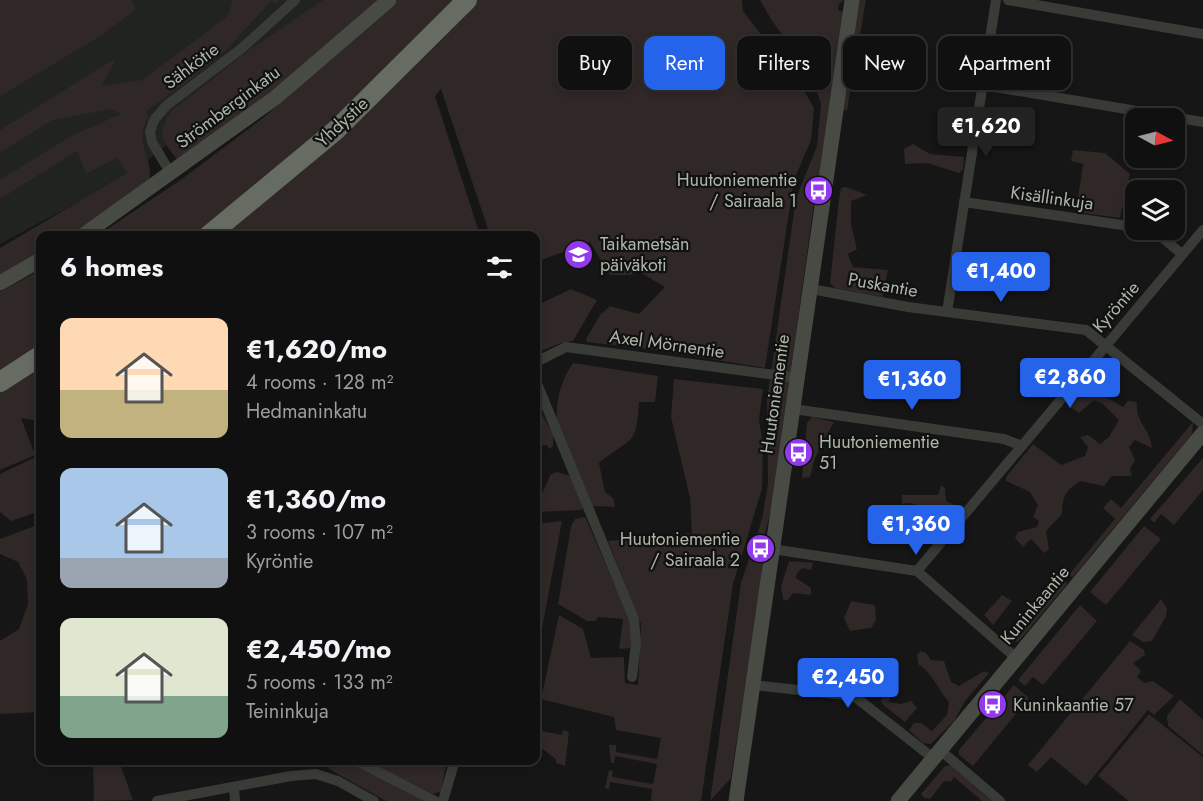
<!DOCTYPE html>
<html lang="en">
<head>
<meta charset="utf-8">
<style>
	body { margin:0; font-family:Jost,sans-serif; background:#191919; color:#f1f3f6; height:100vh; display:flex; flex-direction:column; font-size:22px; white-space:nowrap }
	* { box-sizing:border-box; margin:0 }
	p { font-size:20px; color:#9c9d9f }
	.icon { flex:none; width:33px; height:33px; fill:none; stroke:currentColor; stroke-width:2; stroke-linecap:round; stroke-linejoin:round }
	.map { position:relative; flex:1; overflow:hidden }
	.sheet { position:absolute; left:36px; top:231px; width:504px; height:534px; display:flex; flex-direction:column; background:#101010; border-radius:12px; box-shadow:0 3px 9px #0003,0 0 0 2px #303030 }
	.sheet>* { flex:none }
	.guide { position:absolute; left:558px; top:36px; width:555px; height:54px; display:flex; gap:12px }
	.needle { width:39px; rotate:97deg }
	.fabs { position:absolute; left:1125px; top:108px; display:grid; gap:12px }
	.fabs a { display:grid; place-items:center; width:60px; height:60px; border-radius:12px; background:#101010; box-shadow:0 3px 9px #0003,0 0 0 2px #303030; font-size:30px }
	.price { position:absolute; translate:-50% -51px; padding:0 14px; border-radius:6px; background:#2563eb; color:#fff; font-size:20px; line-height:39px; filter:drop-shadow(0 2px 3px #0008) }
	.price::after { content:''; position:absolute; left:50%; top:36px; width:18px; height:14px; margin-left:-9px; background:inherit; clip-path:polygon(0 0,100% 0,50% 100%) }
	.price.active { background:#222; color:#fff }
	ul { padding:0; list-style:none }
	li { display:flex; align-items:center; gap:18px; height:150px; padding:0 24px }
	li span { display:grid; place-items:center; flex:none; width:168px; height:120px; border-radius:12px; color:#555 }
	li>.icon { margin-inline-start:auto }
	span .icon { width:72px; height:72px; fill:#fffc; stroke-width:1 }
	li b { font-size:26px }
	h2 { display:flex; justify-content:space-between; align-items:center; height:72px; padding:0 24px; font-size:26px }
	.chip { padding:0 21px; border-radius:12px; background:#101010; box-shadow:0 3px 9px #0003,0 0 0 2px #303030; font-size:21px; line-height:54px }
	.chip.active { background:#2563eb; color:#fff }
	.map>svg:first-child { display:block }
	.built { fill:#212321 }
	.green { fill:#302727 }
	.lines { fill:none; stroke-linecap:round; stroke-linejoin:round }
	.street { stroke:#383b36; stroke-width:10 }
	.secondary { stroke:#474b44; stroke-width:15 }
	.highway { stroke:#666c62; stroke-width:20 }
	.labels { text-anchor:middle; stroke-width:4.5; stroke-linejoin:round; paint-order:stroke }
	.street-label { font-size:18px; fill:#aeb6a7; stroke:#101110 }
	.poi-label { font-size:18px; fill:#aeb6a7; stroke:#101110; text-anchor:start }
</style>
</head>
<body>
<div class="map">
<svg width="1203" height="801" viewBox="0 0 1203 801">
	<rect width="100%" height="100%" fill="#151615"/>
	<!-- built -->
	<polygon class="built" points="0,0 345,0 132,173 0,244"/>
	<!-- green -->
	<g class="green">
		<polygon points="0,0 131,0 136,9 102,35 0,96"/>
		<path d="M233,0H281L276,4L271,1L228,48L191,79L146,111L148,117C133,148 154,155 149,181L70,235L40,236V253L0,275V248L127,173L117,158L86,174L77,151L0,199V180L71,136L121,114L111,109L52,120L0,153V130L116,58L102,86L142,80L227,17Z"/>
		<path d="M323,0H381L265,98L179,162C163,141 156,136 170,112L252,48Z"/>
		<polygon points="397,0 456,0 335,118 198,235 97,236 182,179 263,118"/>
		<polygon points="475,0 742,0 743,11 763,37 784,55 814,108 811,140 794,180 765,368 655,350 587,342 586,339 600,315 610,306 639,314 665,287 638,271 630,275 610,275 590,242 536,262 536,236 490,235 441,89 435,96 480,235 221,236"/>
		<polygon points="760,0 844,0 839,4 838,10 843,12 822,166 816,189 772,506 764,537 761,581 731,778 710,801 741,583 762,519 768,484 767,400 796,198 817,146 821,104 810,72 817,68 810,71 772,21"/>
		<polygon points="859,0 866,0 847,110 844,110"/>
		<polygon points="913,144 930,154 964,157 963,169 959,173 927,163 905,164 904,149"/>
		<polygon points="1073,150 1105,153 1130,174 1120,218 1076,212 1083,164 1071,161"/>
		<polygon points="846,187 867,195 851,201 851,225 857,249 848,254 853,267 888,270 882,297 835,288 830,283 839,198 841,188"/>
		<polygon points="40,270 40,346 0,371 0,292"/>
		<polygon points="571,289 597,300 573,341 561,343 536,353 536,306"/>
		<path d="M573,363L658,376L655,402H639C636,448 632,436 599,463L605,492L613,498L615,507L592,506L557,422C555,402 561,380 573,363Z"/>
		<polygon points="40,364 40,421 21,418 35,455 0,470 0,390"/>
		<polygon points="674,379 763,389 759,419 763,445 762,489 733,584 701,801 651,801 652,789 610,782 609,789 605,788 609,770 613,771 612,777 653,784 657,764 615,756 614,763 611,763 609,745 616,745 616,752 657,759 661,738 616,730 614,717 541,699 559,615 583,629 591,658 624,657 625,683 638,685 641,624 608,541 692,533 690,498 671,417"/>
		<path d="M1085,384L1123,407L1128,401L1137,402C1135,422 1151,430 1152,448L1135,440L1129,447L1135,460L1130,469L1132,476H1112L1104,486L1080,481C1066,490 1062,497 1062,514L1046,531L1049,550L1044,553L1031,539L1023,547L1015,538L1018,532L1037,527L1039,521L1033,517L1038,505L1030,492L1006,481V477L1033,444L1061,465L1085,456L1088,447L1080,437L1088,435L1100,444L1109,437L1119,420L1103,404L1094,400L1079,413L1070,407L1076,392Z"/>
		<polygon points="540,411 553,434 553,446 550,449 546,445 536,445 536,413"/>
		<polygon points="812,417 834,422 815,458 810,477 802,478 807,423"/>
		<polygon points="1193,422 1192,434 1073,577 1068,576 1115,519 1103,508 1111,499 1121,508"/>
		<polygon points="40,455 40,511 11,521 0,512 0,474"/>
		<polygon points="1203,458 1203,490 1174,525 1161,514 1154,523 1150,519"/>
		<polygon points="557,472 571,476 583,505 582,510 537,512 536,506 551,474"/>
		<polygon points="941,485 945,488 946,501 958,507 938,534 930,528 932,510 910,503 902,504 902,495 938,495"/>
		<polygon points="585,517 631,622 631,648 619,649 623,619 598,617 596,621 587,621 558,604 571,526 575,519"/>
		<polygon points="562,521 536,661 536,524"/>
		<polygon points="40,524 40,712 0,714 0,641 19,629 28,604 27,579 18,562 0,554 0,539"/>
		<polygon points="1144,526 1161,539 1106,605 1090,592"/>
		<polygon points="789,561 813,563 811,570 803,568 797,573 796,578 811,588 811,595 793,593 787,601 783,599 781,587"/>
		<polygon points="1064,579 1067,584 1019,641 1006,643 1010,634 1014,637"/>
		<polygon points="1002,595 1012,601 993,625 984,615"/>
		<polygon points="1161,599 1167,608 1166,616 1152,641 1143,642 1132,635"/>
		<polygon points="851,601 875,605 876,620 871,628 850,631 844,618"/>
		<polygon points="1080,605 1097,621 1043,685 1033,677 1025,686 1018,680"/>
		<polygon points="1130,641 1144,650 1145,655 1133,663 1141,671 1137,677 1144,683 1153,681 1174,696 1154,715 1148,710 1086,786 1051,757 1037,772 1028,765"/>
		<path d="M920,651L926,653L931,660L944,661L951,682L959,686L984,671L989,673L965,701L954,721L931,744L923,743L909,730L914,723H921L932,731L947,715L949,702C938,690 932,672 918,664L917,655Z"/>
		<polygon points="1014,685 1029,698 973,766 959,755 959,750"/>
		<polygon points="889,689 892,691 889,702 901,704 911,701 917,708 905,722 881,703 882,695"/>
		<polygon points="1180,699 1203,720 1203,755 1168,726 1167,716"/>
		<polygon points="1149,714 1203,757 1203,801 1129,801 1098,776"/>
		<polygon points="563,730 569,732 565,766 556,763 556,759 536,744 536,730 562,735"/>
		<polygon points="417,760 446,764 441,792 433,794 365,761"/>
		<polygon points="93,761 119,761 133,800 94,801"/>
		<polygon points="329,761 347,761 428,801 386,801 329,769"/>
		<polygon points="950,765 992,801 982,801 954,777 951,782 944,781 930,799 924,798 921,794 945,766"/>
	</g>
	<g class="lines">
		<!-- street -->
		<g class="street">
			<polyline points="1008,0 1203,34"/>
			<polyline points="983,85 1203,122"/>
			<polyline points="171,174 152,142 150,132 154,120 167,105 241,49 295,0"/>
			<polyline points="964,202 1136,227"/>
			<polyline points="1153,230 1182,254"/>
			<polyline points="811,289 908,307 1086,330 1203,424"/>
			<polyline points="947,312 996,0"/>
			<polyline points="536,362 566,347 798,378"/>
			<polyline points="536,381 634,619 636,643 632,677"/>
			<polyline points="793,409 1004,439 1022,446"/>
			<polyline points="772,549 917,571 1016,658"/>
			<polyline points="917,571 1203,230"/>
			<polyline points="753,685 854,696 933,758"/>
			<polyline points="940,750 1000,801"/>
			<polyline points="355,760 435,801"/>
			<polyline points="234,787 235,801"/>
			<polyline points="157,801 291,776 316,774 338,781 374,801"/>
			<polyline points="443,801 455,760"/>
		</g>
		<!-- secondary -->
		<g class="secondary">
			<polyline points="82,236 275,98 389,0"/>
			<polyline points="0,283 40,260"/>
			<polyline points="736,801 852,0"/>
			<polyline points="898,801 1203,433"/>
		</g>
		<!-- highway -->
		<g class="highway">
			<polyline points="208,236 336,130 467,0"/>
			<polyline points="0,382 40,356"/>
		</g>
	</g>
	<!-- icons -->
	<defs>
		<symbol id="bus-disc" viewBox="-11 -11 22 22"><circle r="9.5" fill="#9239eb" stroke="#101110"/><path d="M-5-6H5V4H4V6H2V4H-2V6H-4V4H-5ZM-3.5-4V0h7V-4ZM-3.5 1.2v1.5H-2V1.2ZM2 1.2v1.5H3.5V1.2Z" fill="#fff"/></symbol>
		<symbol id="school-disc" viewBox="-11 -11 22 22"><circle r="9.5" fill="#9239eb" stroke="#101110"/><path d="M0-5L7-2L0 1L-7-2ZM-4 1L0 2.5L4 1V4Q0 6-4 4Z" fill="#fff"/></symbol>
	</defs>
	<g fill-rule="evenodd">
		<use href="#bus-disc" x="802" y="174" width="33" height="33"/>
		<use href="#school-disc" x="562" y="238" width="33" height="33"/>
		<use href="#bus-disc" x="782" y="436" width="33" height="33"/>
		<use href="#bus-disc" x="744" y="532" width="33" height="33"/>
		<use href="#bus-disc" x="976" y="688" width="33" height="33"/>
	</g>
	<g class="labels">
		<!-- street labels -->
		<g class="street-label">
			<text transform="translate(191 66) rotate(-37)" y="6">Sähkötie</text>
			<text transform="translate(228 107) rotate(-37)" y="6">Strömberginkatu</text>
			<text transform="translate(342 122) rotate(-43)" y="6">Yhdystie</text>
			<text transform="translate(1052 198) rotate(8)" y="6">Kisällinkuja</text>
			<text transform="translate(883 285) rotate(10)" y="6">Puskantie</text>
			<text transform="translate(1116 307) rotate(-49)" y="6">Kyröntie</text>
			<text transform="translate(667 344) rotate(8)" y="6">Axel Mörnentie</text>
			<text transform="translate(775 394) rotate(-82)" y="6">Huutoniementie</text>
			<text transform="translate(1035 605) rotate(-50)" y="6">Kuninkaantie</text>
		</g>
		<!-- poi labels -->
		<g class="poi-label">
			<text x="797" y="186" text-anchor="end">Huutoniementie<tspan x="797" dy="21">/ Sairaala 1</tspan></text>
			<text x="600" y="250">Taikametsän<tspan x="600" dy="21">päiväkoti</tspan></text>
			<text x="819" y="448">Huutoniementie<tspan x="819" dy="21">51</tspan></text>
			<text x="740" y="545" text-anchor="end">Huutoniementie<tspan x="740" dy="21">/ Sairaala 2</tspan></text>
			<text x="1013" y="711">Kuninkaantie 57</text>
		</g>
	</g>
</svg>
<div class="fabs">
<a><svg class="needle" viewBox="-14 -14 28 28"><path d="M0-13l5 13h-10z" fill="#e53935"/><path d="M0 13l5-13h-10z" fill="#9c9d9f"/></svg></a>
<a><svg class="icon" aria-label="layers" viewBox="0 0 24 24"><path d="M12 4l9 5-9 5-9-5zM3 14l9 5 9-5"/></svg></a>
</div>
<b class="price active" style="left:986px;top:158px">€1,620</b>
<b class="price" style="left:1001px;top:303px">€1,400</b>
<b class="price" style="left:1070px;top:409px">€2,860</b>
<b class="price" style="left:912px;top:411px">€1,360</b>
<b class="price" style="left:916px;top:556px">€1,360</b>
<b class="price" style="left:848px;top:709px">€2,450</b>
<div class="guide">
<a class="chip">Buy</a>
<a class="chip active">Rent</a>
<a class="chip">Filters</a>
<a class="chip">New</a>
<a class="chip">Apartment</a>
</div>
<section class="sheet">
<h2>6 homes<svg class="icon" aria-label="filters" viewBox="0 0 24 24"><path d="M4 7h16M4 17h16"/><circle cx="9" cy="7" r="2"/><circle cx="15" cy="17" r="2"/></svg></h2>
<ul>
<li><span style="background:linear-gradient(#ffd9b3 60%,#c2b280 0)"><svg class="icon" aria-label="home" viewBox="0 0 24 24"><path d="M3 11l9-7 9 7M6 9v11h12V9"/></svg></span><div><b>€1,620/mo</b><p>4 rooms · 128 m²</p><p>Hedmaninkatu</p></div></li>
<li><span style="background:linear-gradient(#a9c7e8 75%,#9aa5b1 0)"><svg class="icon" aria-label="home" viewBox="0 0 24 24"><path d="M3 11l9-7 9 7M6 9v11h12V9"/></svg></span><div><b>€1,360/mo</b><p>3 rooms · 107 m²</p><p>Kyröntie</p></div></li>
<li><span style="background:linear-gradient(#dfe7d0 65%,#7fa58c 0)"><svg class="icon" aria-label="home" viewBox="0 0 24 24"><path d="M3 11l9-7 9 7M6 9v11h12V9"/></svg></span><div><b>€2,450/mo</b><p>5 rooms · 133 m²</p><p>Teininkuja</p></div></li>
</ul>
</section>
</div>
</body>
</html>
